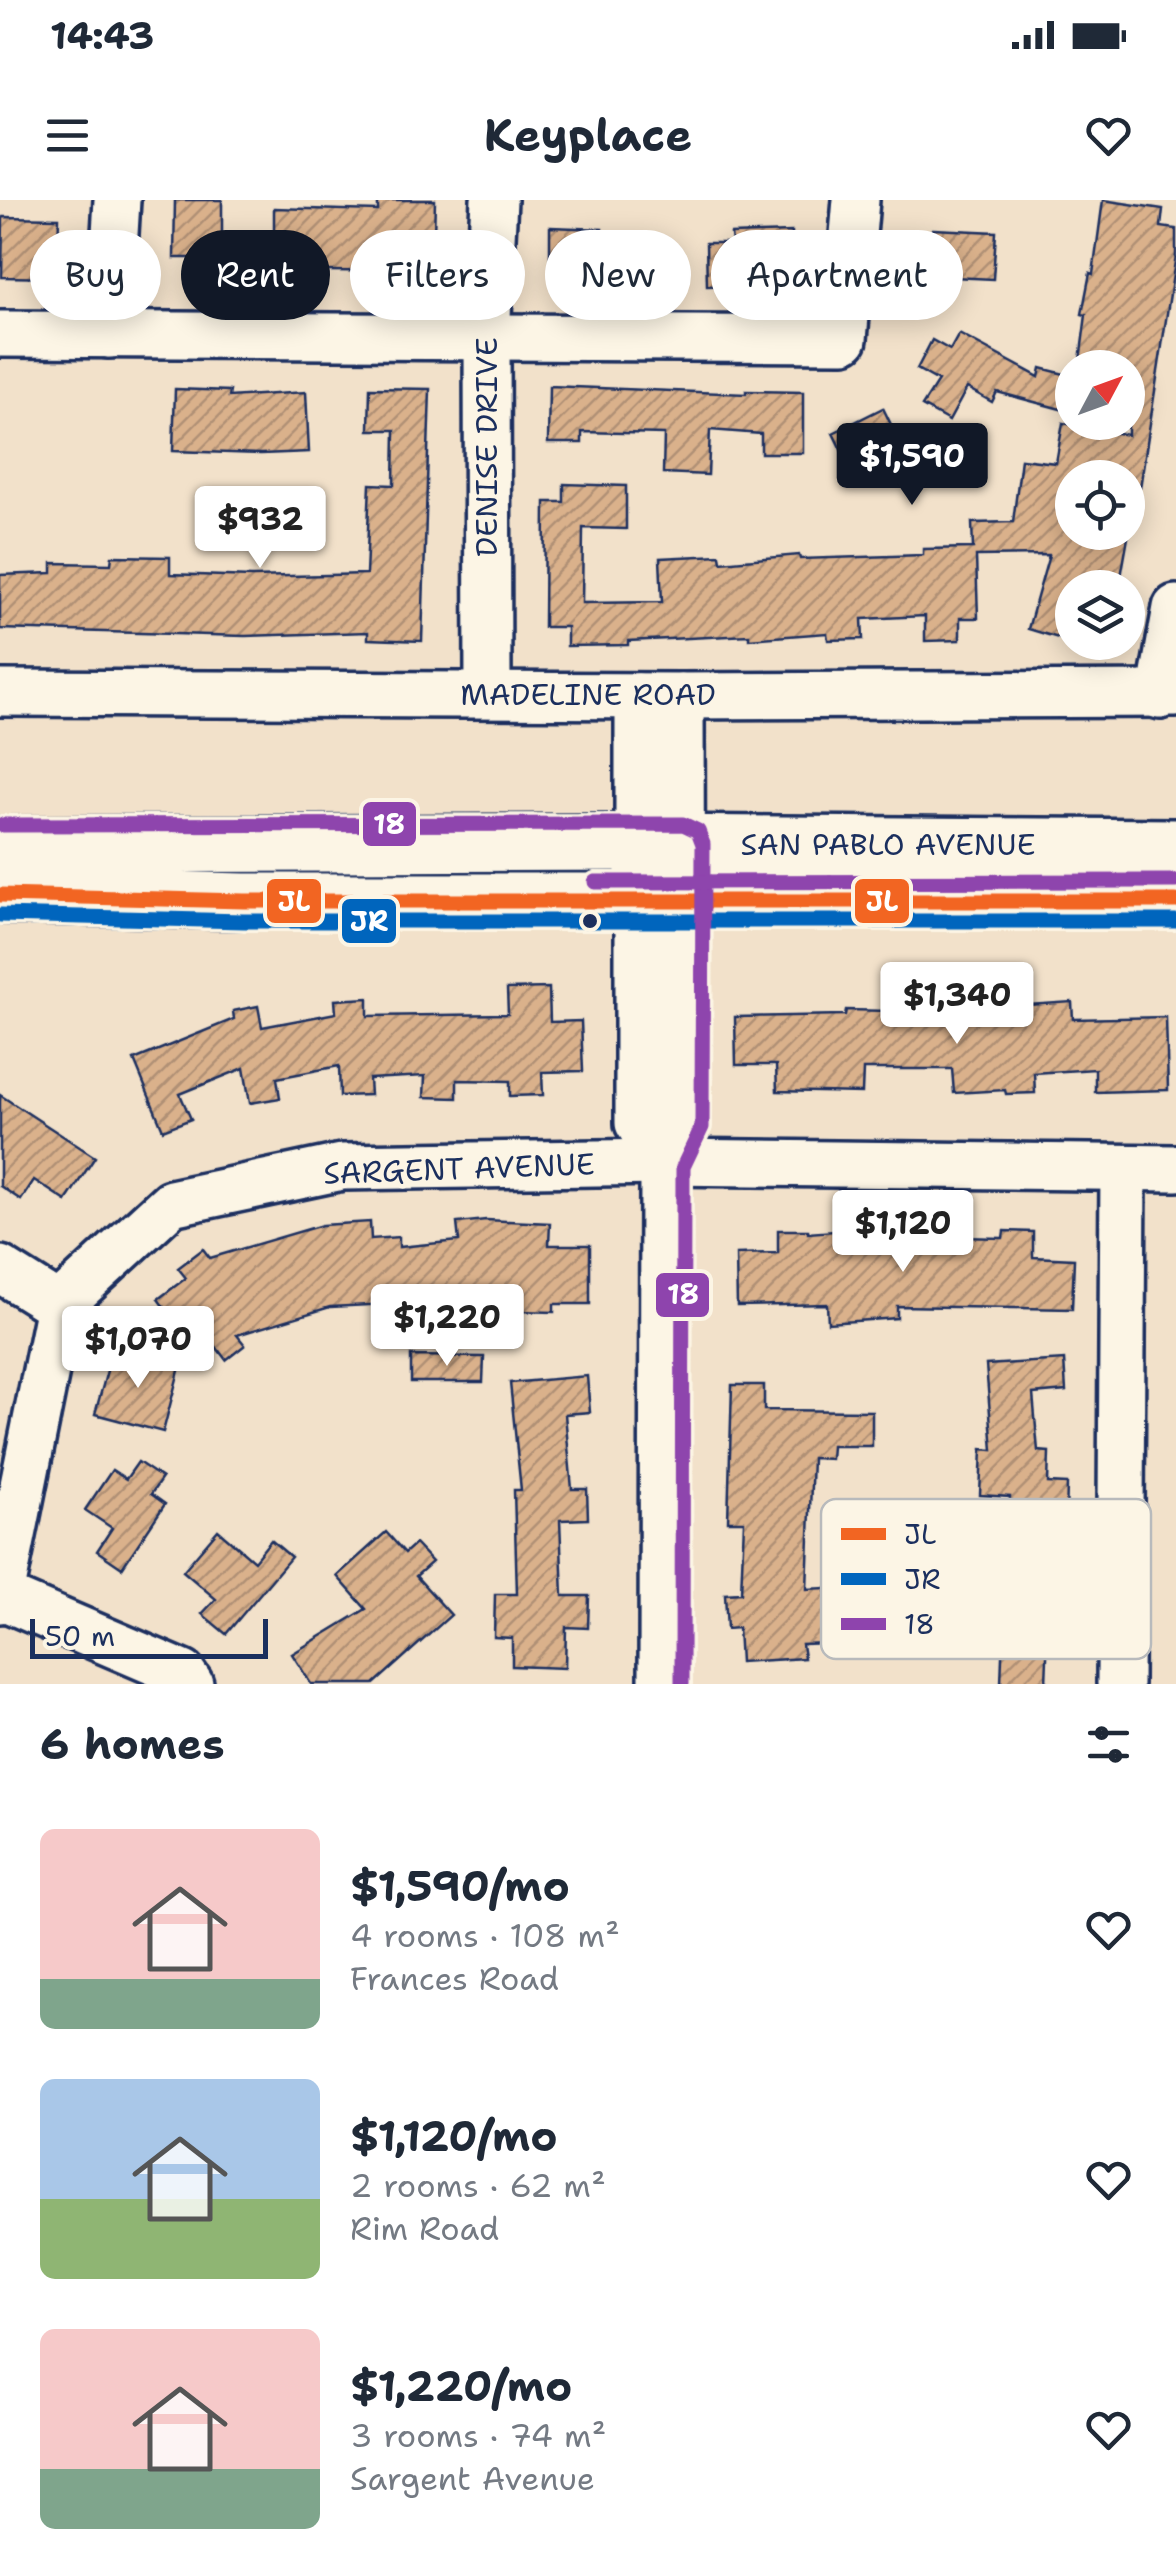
<!DOCTYPE html>
<html lang="en">
<head>
<meta charset="utf-8">
<style>
	body { margin:0; font-family:"Shantell Sans",sans-serif; background:#f2f2f3; color:#1f2937; height:100vh; display:flex; flex-direction:column; font-size:38px; white-space:nowrap }
	* { box-sizing:border-box; margin:0 }
	p { font-size:32px; color:#747a83 }
	.icon { flex:none; width:55px; height:55px; fill:none; stroke:currentColor; stroke-width:2; stroke-linecap:round; stroke-linejoin:round }
	.map { position:relative; height:1484px; overflow:hidden }
	.side { display:flex; flex-direction:column; background:#fff; flex:1 }
	.side>* { flex:none }
	.top-card { position:absolute; left:30px; top:30px; width:1118px; height:90px; display:flex; gap:20px }
	.needle { width:65px; rotate:49deg }
	.buttons { position:absolute; left:1055px; top:150px; display:grid; gap:20px }
	.buttons a { display:grid; place-items:center; width:90px; height:90px; border-radius:50%; background:#fff; box-shadow:0 5px 25px #0003; font-size:50px }
	.scale { position:absolute; left:30px; bottom:25px; width:238px; box-sizing:border-box; padding-left:10px; border:5px solid #1b2f5e; border-top:0; font-size:28px; line-height:35px; white-space:nowrap; color:#1b2f5e; -webkit-text-stroke:8px #fcf5e5; paint-order:stroke }
	.price { position:absolute; translate:-50% -85px; padding:0 22px; border-radius:10px; background:#fff; color:#222; font-size:32px; line-height:65px; filter:drop-shadow(0 2px 5px #0008) }
	.price::after { content:''; position:absolute; left:50%; top:60px; width:30px; height:22px; margin-left:-15px; background:inherit; clip-path:polygon(0 0,100% 0,50% 100%) }
	.price.selected { background:#111827; color:#fff }
	ul { padding:0; list-style:none }
	li { display:flex; align-items:center; gap:30px; height:250px; padding:0 40px }
	li span { display:grid; place-items:center; flex:none; width:280px; height:200px; border-radius:15px; color:#555 }
	li>.icon { margin-inline-start:auto }
	span .icon { width:120px; height:120px; fill:#fffc; stroke-width:1 }
	li b { font-size:42px }
	h2 { display:flex; justify-content:space-between; align-items:center; height:120px; padding:0 40px; font-size:42px }
	.chip { padding:0 35px; border-radius:45px; background:#fff; box-shadow:0 5px 25px #0003; font-size:35px; line-height:90px }
	.chip.selected { background:#111827; color:#fff }
	.status { display:flex; justify-content:space-between; align-items:center; height:70px; padding:0 50px; background:#fff; direction:ltr }
	.status svg { height:28px; fill:currentColor }
	header { display:flex; justify-content:space-between; align-items:center; height:130px; padding:0 40px; background:#fff; font-size:45px; font-weight:700 }
	.map>svg:first-child { display:block }
	.building { fill:url(#building-hatch); stroke:#1b2f5e; stroke-width:2.5 }
	.lines { fill:none; stroke-linecap:round; stroke-linejoin:round }
	.minor-casing { stroke:#1b2f5e; stroke-width:52 }
	.major-casing { stroke:#1b2f5e; stroke-width:62 }
	.minor { stroke:#fcf5e5; stroke-width:45 }
	.major { stroke:#fcf5e5; stroke-width:55 }
	.bus-1-casing { stroke:#fcf5e5; stroke-width:22 }
	.bus-2-casing { stroke:#fcf5e5; stroke-width:22 }
	.bus-3-casing { stroke:#fcf5e5; stroke-width:22 }
	.bus-1 { stroke:#f26522; stroke-width:15 }
	.bus-2 { stroke:#0065bd; stroke-width:15 }
	.bus-3 { stroke:#8e44ad; stroke-width:15 }
	.bus-dot { fill:#1b2f5e; stroke:#fcf5e5; stroke-width:4 }
	.labels { text-anchor:middle; stroke-width:9; stroke-linejoin:round; paint-order:stroke }
	.street-label { font-size:30px; fill:#1b2f5e; stroke:#fcf5e5 }
	.key { fill:#fcf5e5; stroke:#b8babc; stroke-width:2.5 }
	.key-label { font-size:28px; fill:#1b2f5e }
	.line-badge { stroke:#fcf5e5; stroke-width:4 }
	.badge-label { font-size:28px; text-anchor:middle; font-weight:bold; fill:#fff }
</style>
</head>
<body>
<div class="status"><b>14:43</b><svg viewBox="0 0 49 12"><path d="M0 12V9h3v3zM5 12V6h3v6zM10 12V3h3v9zM15 12V0h3v12zM26 1h20v11H26zM47 4h2v5h-2z"/></svg></div>
<header><svg class="icon" aria-label="menu" viewBox="0 0 24 24"><path d="M4 6h16M4 12h16M4 18h16"/></svg>Keyplace<svg class="icon" aria-label="heart" viewBox="0 0 24 24"><path d="M12 20l-8-8c-3-5 5-10 8-4 3-6 11-1 8 4z"/></svg></header>
<div class="map">
<svg width="1176" height="1484" viewBox="0 0 1176 1484">
	<defs>
		<pattern id="building-hatch" width="6" height="6" patternUnits="userSpaceOnUse" patternTransform="scale(2.5)"><rect width="6" height="6" fill="#dab18b"/><path d="M-1 1l2-2M0 6l6-6M5 7l2-2" fill="none" stroke="#b09075"/></pattern>
	</defs>
	<rect width="100%" height="100%" fill="#f2e1ca"/>
	<filter id="ink" filterUnits="userSpaceOnUse"><feTurbulence type="fractalNoise" baseFrequency=".01" numOctaves="2"/><feDisplacementMap in="SourceGraphic" scale="20" xChannelSelector="R" yChannelSelector="G"/><feConvolveMatrix kernelMatrix="1 2 1 2 8 2 1 2 1" color-interpolation-filters="sRGB"/></filter>
	<g filter="url(#ink)">
		<!-- building -->
		<g class="building">
			<polygon points="175,0 222,0 222,38 274,39 274,8 378,11 378,0 435,0 433,72 228,70 228,78 191,77 191,58 174,58"/>
			<polygon points="1103,0 1163,9 1161,27 1176,29 1176,55 1140,288 1128,287 1128,278 1072,278 1072,332 1129,332 1119,388 1072,388 1072,442 1028,429 1049,355 976,356 978,418 960,418 960,440 925,441 925,416 862,419 863,439 828,440 827,433 749,439 749,435 628,441 628,445 567,446 567,427 544,427 545,302 564,302 564,284 626,286 626,329 583,328 582,403 662,402 660,358 720,355 721,362 799,355 800,359 923,355 923,349 973,348 972,323 1013,322 1021,259 1056,263 1063,223 1128,235 1128,168 1079,168 1086,115 1082,114 1090,73 1093,74"/>
			<polygon points="3,17 59,18 57,78 2,77"/>
			<polygon points="550,27 602,29 602,38 631,39 631,83 570,82 571,66 550,65"/>
			<polygon points="933,29 996,32 993,79 911,75 912,46 932,47"/>
			<polygon points="792,32 792,64 770,65 771,84 707,86 706,43 732,43 731,34"/>
			<polygon points="959,134 1039,177 1041,168 1072,176 1068,193 1072,195 1072,212 997,192 992,202 967,188 949,221 922,206 938,181 917,169 932,140 950,150"/>
			<polygon points="549,186 746,194 746,191 803,192 803,253 761,253 761,234 710,230 708,275 663,273 664,234 582,232 582,243 548,243"/>
			<polygon points="370,188 430,189 422,441 368,439 368,432 245,436 0,429 0,375 52,373 52,363 111,364 112,356 170,357 170,374 252,377 366,374 370,284 394,285 395,230 369,230"/>
			<polygon points="175,189 230,191 229,197 306,192 309,252 261,254 173,251"/>
			<polygon points="883,208 897,237 883,244 894,267 858,284 833,233"/>
			<polygon points="549,788 550,822 581,821 583,871 542,872 543,895 510,896 510,881 457,880 457,898 424,897 425,876 369,879 370,895 340,896 339,866 277,878 280,898 250,903 244,868 180,894 191,919 163,930 134,860 234,819 233,811 258,806 262,827 336,813 335,800 368,798 368,816 508,814 507,789"/>
			<polygon points="1072,802 1073,819 1166,817 1168,890 1095,892 1095,869 1034,873 1035,893 1006,894 1005,890 954,893 952,869 863,869 862,893 777,891 776,865 736,865 735,817 845,815 846,810 936,812 935,807 982,803 982,808"/>
			<polygon points="0,895 95,957 66,1001 34,980 21,1000 0,986"/>
			<polygon points="486,1020 550,1023 549,1045 590,1045 590,1104 554,1104 554,1112 516,1111 516,1099 429,1108 428,1102 330,1107 237,1135 245,1145 226,1160 211,1140 196,1151 158,1099 186,1078 178,1068 203,1049 210,1058 322,1025 370,1022 371,1039 399,1037 399,1047 459,1041 457,1023"/>
			<polygon points="862,1029 863,1050 913,1047 913,1036 1003,1038 1004,1031 1033,1032 1033,1057 1074,1059 1072,1109 897,1106 897,1118 828,1123 827,1104 737,1106 736,1054 778,1053 778,1030 808,1030 808,1033"/>
			<polygon points="113,1149 180,1167 163,1232 95,1214"/>
			<polygon points="411,1156 484,1157 483,1182 411,1182"/>
			<polygon points="1064,1160 1066,1191 1033,1194 1038,1251 1049,1252 1048,1283 1067,1284 1066,1317 1062,1317 1060,1431 1048,1431 1046,1484 1001,1484 1003,1430 985,1430 987,1356 1007,1357 1010,1297 980,1295 982,1249 993,1250 986,1165"/>
			<polygon points="587,1176 590,1212 565,1214 572,1289 587,1289 588,1319 560,1320 563,1396 589,1396 588,1428 566,1427 565,1468 512,1466 512,1438 494,1437 495,1394 517,1394 514,1290 521,1290 510,1183"/>
			<polygon points="732,1185 764,1185 764,1210 872,1211 872,1246 832,1246 831,1259 812,1258 807,1389 826,1388 830,1443 802,1444 804,1458 740,1462 738,1428 727,1429 725,1394 741,1393 744,1321 728,1321"/>
			<polygon points="138,1262 162,1278 151,1294 165,1304 122,1368 97,1351 112,1328 85,1310 112,1270 126,1279"/>
			<polygon points="218,1330 254,1361 271,1340 291,1357 226,1434 202,1414 216,1399 183,1371"/>
			<polygon points="386,1332 405,1353 415,1344 432,1362 416,1376 451,1415 374,1484 311,1484 292,1454 366,1409 337,1376"/>
		</g>
		<g class="lines">
			<defs>
				<g id="minor">
					<polyline points="0,134 844,139 856,0"/>
					<polyline points="109,135 117,0"/>
					<polyline points="0,493 681,496 1176,494"/>
					<polyline points="488,494 487,135 494,0"/>
					<polyline points="638,496 638,923 663,962"/>
					<polyline points="1160,496 1176,408"/>
					<polyline points="0,1069 59,1106"/>
					<polyline points="3,1397 183,1474 190,1484"/>
					<polyline points="0,1400 59,1106 171,1003 342,967 663,962 1176,968"/>
					<polyline points="662,1484 663,962 682,927 681,496"/>
					<polyline points="1120,1484 1123,969"/>
				</g>
				<g id="major">
					<polyline points="0,645 638,643 1176,647"/>
					<polyline points="0,695 244,701 1176,701"/>
				</g>
			</defs>
			<!-- minor casing -->
			<use href="#minor" class="minor-casing"/>
			<!-- major casing -->
			<use href="#major" class="major-casing"/>
			<!-- minor -->
			<use href="#minor" class="minor"/>
			<!-- major -->
			<use href="#major" class="major"/>
			<defs>
				<polyline id="bus-1" points="0,695 244,701 1176,701"/>
				<polyline id="bus-2" points="0,715 244,721 1176,721"/>
				<g id="bus-3">
					<polyline points="0,625 683,624 698,631 703,644 702,927 683,967 682,1484"/>
					<polyline points="595,682 1176,681"/>
				</g>
			</defs>
			<!-- bus-1 casing -->
			<use href="#bus-1" class="bus-1-casing"/>
			<!-- bus-2 casing -->
			<use href="#bus-2" class="bus-2-casing"/>
			<!-- bus-3 casing -->
			<use href="#bus-3" class="bus-3-casing"/>
			<!-- bus-1 -->
			<use href="#bus-1" class="bus-1"/>
			<!-- bus-2 -->
			<use href="#bus-2" class="bus-2"/>
			<!-- bus-3 -->
			<use href="#bus-3" class="bus-3"/>
		</g>
	</g>
	<!-- markers -->
	<circle class="bus-dot" cx="590" cy="721" r="9"/>
	<g class="labels">
		<!-- street labels -->
		<g class="street-label">
			<text transform="translate(487 247) rotate(-90)" y="10">DENISE DRIVE</text>
			<text x="588" y="505">MADELINE ROAD</text>
			<text x="888" y="655">SAN PABLO AVENUE</text>
			<text transform="translate(459 969) rotate(-2)" y="10">SARGENT AVENUE</text>
		</g>
	</g>
	<!-- legend -->
	<rect x="821" y="1299" width="330" height="160" rx="15" class="key"/>
	<rect x="841" y="1328" width="45" height="12" fill="#f26522"/>
	<rect x="841" y="1373" width="45" height="12" fill="#0065bd"/>
	<rect x="841" y="1418" width="45" height="12" fill="#8e44ad"/>
	<g class="key-label">
		<text x="904" y="1344">JL</text>
		<text x="904" y="1389">JR</text>
		<text x="904" y="1434">18</text>
	</g>
	<g class="line-badge">
		<rect x="361" y="600" width="57" height="48" rx="10" fill="#8e44ad"/>
		<rect x="265" y="677" width="58" height="48" rx="10" fill="#f26522"/>
		<rect x="853" y="677" width="58" height="48" rx="10" fill="#f26522"/>
		<rect x="340" y="697" width="58" height="48" rx="10" fill="#0065bd"/>
		<rect x="654" y="1071" width="57" height="48" rx="10" fill="#8e44ad"/>
	</g>
	<g class="badge-label">
		<text x="389" y="634">18</text>
		<text x="294" y="711">JL</text>
		<text x="882" y="711">JL</text>
		<text x="369" y="731">JR</text>
		<text x="683" y="1104">18</text>
	</g>
</svg>
<div class="buttons">
<a><svg class="needle" viewBox="-14 -14 28 28"><path d="M0-13l5 13h-10z" fill="#e53935"/><path d="M0 13l5-13h-10z" fill="#747a83"/></svg></a>
<a><svg class="icon" aria-label="locate" viewBox="0 0 24 24"><circle cx="12" cy="12" r="6"/><path d="M12 2v4M12 18v4M2 12h4M18 12h4"/></svg></a>
<a><svg class="icon" aria-label="layers" viewBox="0 0 24 24"><path d="M12 4l9 5-9 5-9-5zM3 14l9 5 9-5"/></svg></a>
</div>
<div class="scale">50 m</div>
<b class="price selected" style="left:912px;top:308px">$1,590</b>
<b class="price" style="left:260px;top:371px">$932</b>
<b class="price" style="left:957px;top:847px">$1,340</b>
<b class="price" style="left:903px;top:1075px">$1,120</b>
<b class="price" style="left:447px;top:1169px">$1,220</b>
<b class="price" style="left:138px;top:1191px">$1,070</b>
<div class="top-card">
<a class="chip">Buy</a>
<a class="chip selected">Rent</a>
<a class="chip">Filters</a>
<a class="chip">New</a>
<a class="chip">Apartment</a>
</div>
</div>
<section class="side">
<h2>6 homes<svg class="icon" aria-label="filters" viewBox="0 0 24 24"><path d="M4 7h16M4 17h16"/><circle cx="9" cy="7" r="2"/><circle cx="15" cy="17" r="2"/></svg></h2>
<ul>
<li><span style="background:linear-gradient(#f6c9c9 75%,#7fa58c 0)"><svg class="icon" aria-label="home" viewBox="0 0 24 24"><path d="M3 11l9-7 9 7M6 9v11h12V9"/></svg></span><div><b>$1,590/mo</b><p>4 rooms · 108 m²</p><p>Frances Road</p></div><svg class="icon" aria-label="heart" viewBox="0 0 24 24"><path d="M12 20l-8-8c-3-5 5-10 8-4 3-6 11-1 8 4z"/></svg></li>
<li><span style="background:linear-gradient(#a9c7e8 60%,#8fb573 0)"><svg class="icon" aria-label="home" viewBox="0 0 24 24"><path d="M3 11l9-7 9 7M6 9v11h12V9"/></svg></span><div><b>$1,120/mo</b><p>2 rooms · 62 m²</p><p>Rim Road</p></div><svg class="icon" aria-label="heart" viewBox="0 0 24 24"><path d="M12 20l-8-8c-3-5 5-10 8-4 3-6 11-1 8 4z"/></svg></li>
<li><span style="background:linear-gradient(#f6c9c9 70%,#7fa58c 0)"><svg class="icon" aria-label="home" viewBox="0 0 24 24"><path d="M3 11l9-7 9 7M6 9v11h12V9"/></svg></span><div><b>$1,220/mo</b><p>3 rooms · 74 m²</p><p>Sargent Avenue</p></div><svg class="icon" aria-label="heart" viewBox="0 0 24 24"><path d="M12 20l-8-8c-3-5 5-10 8-4 3-6 11-1 8 4z"/></svg></li>
</ul>
</section>
</body>
</html>
